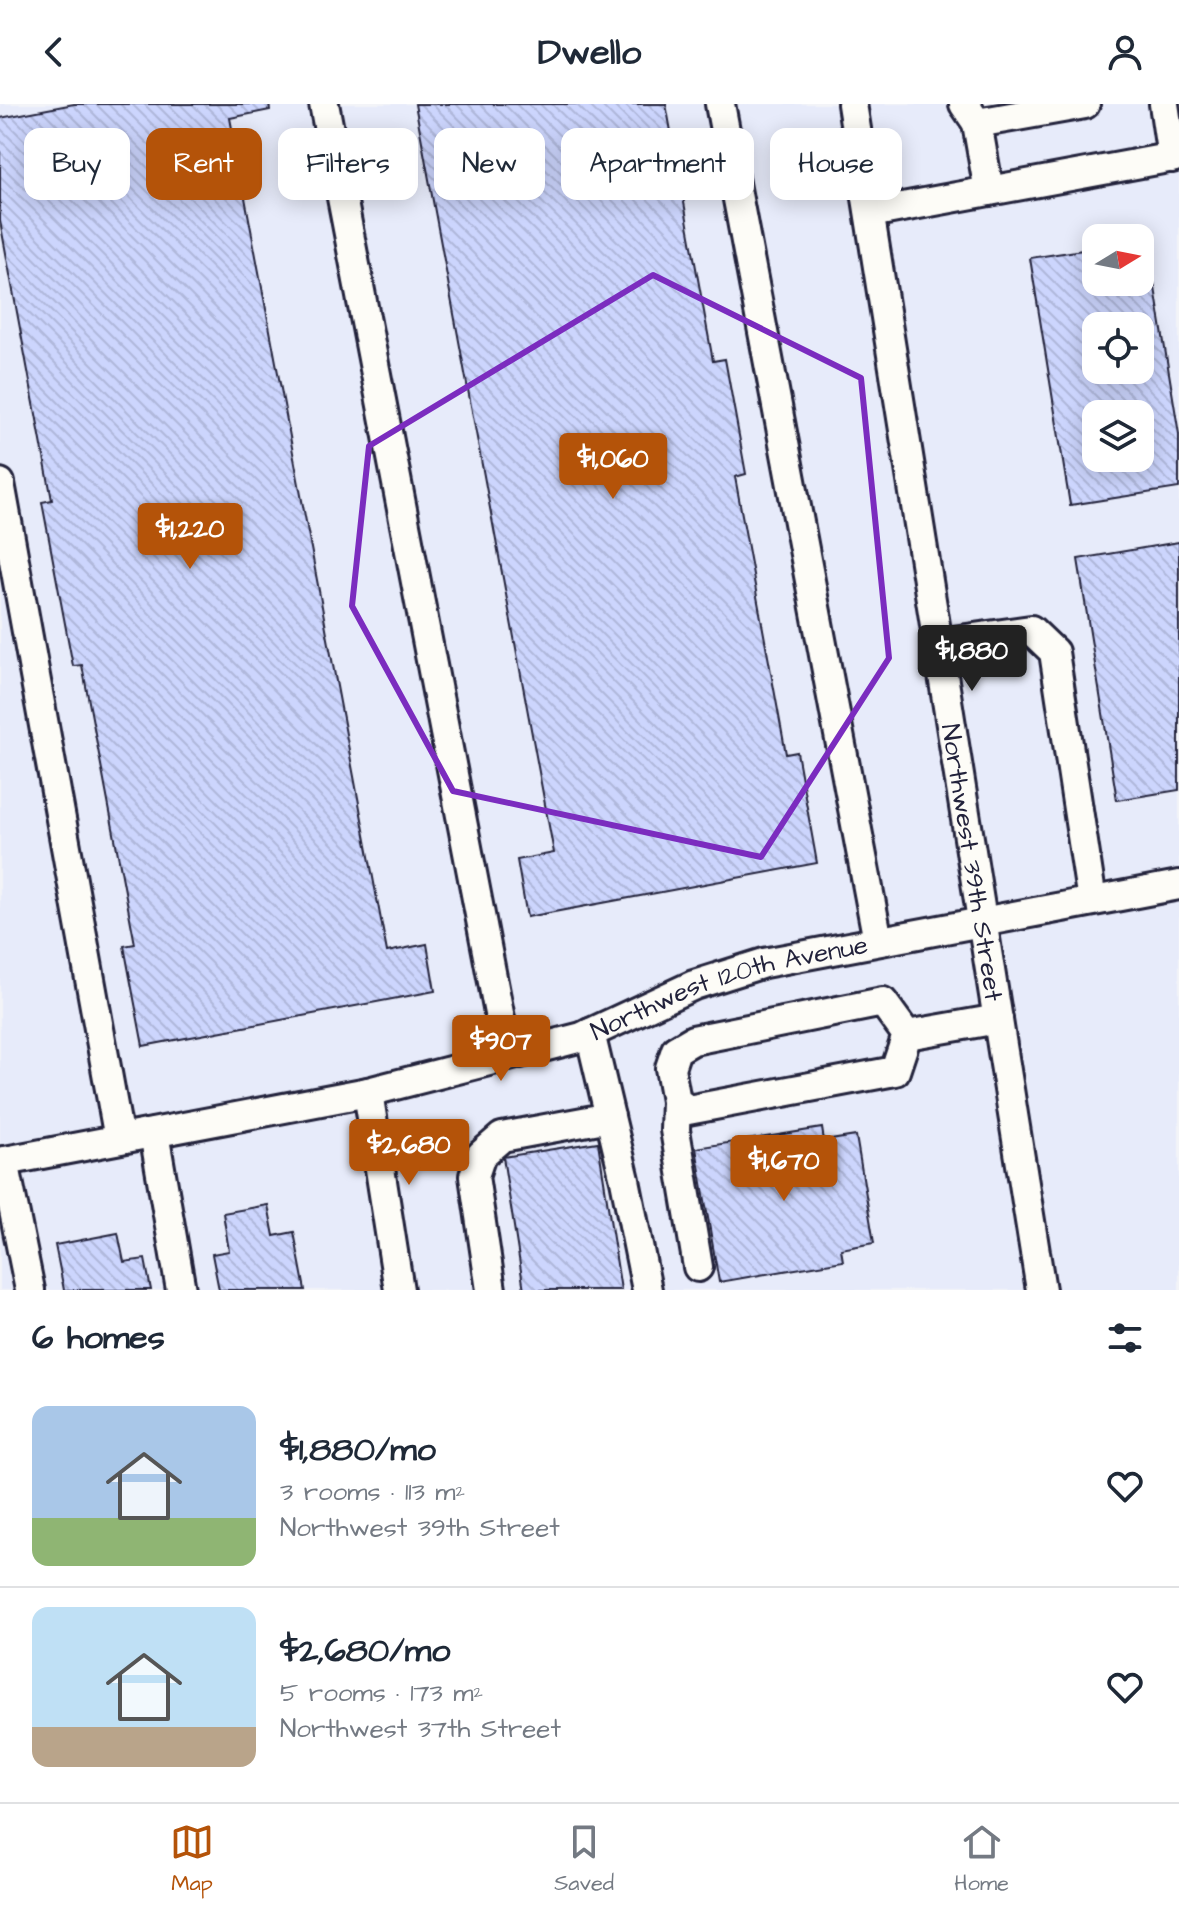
<!DOCTYPE html>
<html lang="en">
<head>
<meta charset="utf-8">
<style>
	body { margin:0; font-family:"Architects Daughter",sans-serif; background:#f6f6f7; color:#1f2937; height:100vh; display:flex; flex-direction:column; font-size:30px; white-space:nowrap }
	* { box-sizing:border-box; margin:0 }
	p { font-size:26px; color:#747a83 }
	.icon { flex:none; width:44px; height:44px; fill:none; stroke:currentColor; stroke-width:2; stroke-linecap:round; stroke-linejoin:round }
	.map { position:relative; height:1186px; overflow:hidden }
	.drawer { display:flex; flex-direction:column; background:#fff; flex:1 }
	.drawer>* { flex:none }
	.banner { position:absolute; left:24px; top:24px; width:1132px; height:72px; display:flex; gap:16px }
	.needle { width:52px; rotate:80deg }
	.buttons { position:absolute; left:1082px; top:120px; display:grid; gap:16px }
	.buttons a { display:grid; place-items:center; width:72px; height:72px; border-radius:16px; background:#fff; box-shadow:0 4px 20px #0003; font-size:40px }
	.price { position:absolute; translate:-50% -68px; padding:0 18px; border-radius:8px; background:#b45309; color:#fff; font-size:26px; line-height:52px; filter:drop-shadow(0 2px 4px #0008) }
	.price::after { content:''; position:absolute; left:50%; top:48px; width:24px; height:18px; margin-left:-12px; background:inherit; clip-path:polygon(0 0,100% 0,50% 100%) }
	.price.selected { background:#222; color:#fff }
	ul { padding:0; list-style:none }
	li { display:flex; align-items:center; gap:24px; height:200px; padding:0 32px }
	li+li { border-top:2px solid #e0e1e3 }
	li span { display:grid; place-items:center; flex:none; width:224px; height:160px; border-radius:16px; color:#555 }
	li>.icon { margin-inline-start:auto }
	span .icon { width:96px; height:96px; fill:#fffc; stroke-width:1 }
	li b { font-size:34px }
	h2 { display:flex; justify-content:space-between; align-items:center; height:96px; padding:0 32px; font-size:34px }
	.pill { padding:0 28px; border-radius:16px; background:#fff; box-shadow:0 4px 20px #0003; font-size:28px; line-height:72px }
	.pill.selected { background:#b45309; color:#fff }
	header { display:flex; justify-content:space-between; align-items:center; height:104px; padding:0 32px; background:#fff; font-size:36px; font-weight:700 }
	.tabs { display:flex; justify-content:space-around; align-items:center; height:112px; border-top:2px solid #e0e1e3; background:#fff; font-size:22px; color:#747a83 }
	.tabs a { display:grid; justify-items:center; gap:4px }
	.tabs .selected { color:#b45309 }
	.map>svg:first-child { display:block }
	.built { fill:#e7ebfa; fill-rule:evenodd }
	.building { fill:url(#building-back-hatch); stroke:#22223b; stroke-width:2; fill-rule:evenodd }
	.lines { fill:none; stroke-linecap:round; stroke-linejoin:round }
	.minor-casing { stroke:#22223b; stroke-width:34 }
	.minor { stroke:#fdfcf7; stroke-width:28 }
	.marked { fill:none; stroke:#7b2cbf; stroke-width:6; stroke-linejoin:round }
	.labels { text-anchor:middle; stroke-width:7; stroke-linejoin:round; paint-order:stroke }
	.street-label { font-size:26px; fill:#22223b; stroke:#fdfcf7 }
</style>
</head>
<body>
<header><svg class="icon" aria-label="back" viewBox="0 0 24 24"><path d="M15 5l-7 7 7 7"/></svg>Dwello<svg class="icon" aria-label="person" viewBox="0 0 24 24"><circle cx="12" cy="8" r="4"/><path d="M4 21q1-7 8-7t8 7"/></svg></header>
<div class="map">
<svg width="1179" height="1186" viewBox="0 0 1179 1186">
	<defs>
		<pattern id="building-back-hatch" width="6" height="6" patternUnits="userSpaceOnUse" patternTransform="scale(2)"><rect width="6" height="6" fill="#ccd5fd"/><path d="M-1 5l2 2M0 0l6 6M5-1l2 2" fill="none" stroke="#afb7da"/></pattern>
	</defs>
	<rect width="100%" height="100%" fill="#f3f4f8"/>
	<filter id="ink" filterUnits="userSpaceOnUse"><feTurbulence type="fractalNoise" baseFrequency=".0125" numOctaves="2"/><feDisplacementMap in="SourceGraphic" scale="16" xChannelSelector="R" yChannelSelector="G"/><feConvolveMatrix kernelMatrix="1 2 1 2 8 2 1 2 1" color-interpolation-filters="sRGB"/></filter>
	<g filter="url(#ink)">
		<!-- built -->
		<path class="built" d="M0,0H1179V1186H0ZM1096,134H1140V178H1096ZM1096,222H1140V266H1096ZM1096,310H1140V354H1096Z"/>
		<!-- building -->
		<g class="building">
			<polygon points="74,0 269,0 270,6 230,14 387,848 427,840 435,887 143,942 124,842 135,840 82,561 73,562 42,398 52,396 0,117 0,14"/>
			<polygon points="415,0 666,0 713,257 725,255 746,370 735,373 786,650 797,648 817,759 527,813 517,756 554,749"/>
			<path d="M1147,135L1179,330V384L1070,401L1030,154L1096,144V178H1140V136ZM1096,222H1140V266H1096ZM1096,310H1140V354H1096Z"/>
			<polygon points="1179,438 1179,686 1117,696 1078,455"/>
			<polygon points="822,1024 824,1037 856,1032 874,1139 841,1145 843,1157 719,1178 696,1044"/>
			<polygon points="598,1038 621,1186 524,1186 503,1053"/>
			<polygon points="268,1101 274,1132 294,1128 305,1186 219,1186 212,1150 229,1147 223,1109"/>
			<polygon points="118,1129 124,1158 145,1155 151,1186 64,1186 55,1141"/>
		</g>
		<g class="lines">
			<defs>
				<g id="minor">
					<polyline points="324,0 507,951"/>
					<polyline points="720,0 878,837"/>
					<path id="s1" d="M852,0L1041,1186"/>
					<polyline points="964,0 977,19 1085,0"/>
					<polyline points="1164,0 1172,54"/>
					<polyline points="977,19 989,87"/>
					<polyline points="870,109 1179,52"/>
					<polyline points="0,379 119,1035"/>
					<polyline points="938,539 1031,526 1054,548 1092,797"/>
					<polyline points="590,929 625,1076 647,1186"/>
					<polyline points="907,931 883,898 693,936 676,946 670,964 676,997 688,1006 895,967 907,931 998,915"/>
					<polyline points="368,988 399,1186"/>
					<polyline points="676,997 675,1026 698,1163"/>
					<polyline points="154,1029 181,1186"/>
					<polyline points="4,1057 30,1186"/>
					<path id="s2" d="M0,1058L368,988L582,933L694,881L764,859L1179,781"/>
					<polyline points="491,1186 474,1072 481,1051 502,1033 610,1013"/>
				</g>
			</defs>
			<!-- minor casing -->
			<use href="#minor" class="minor-casing"/>
			<!-- minor -->
			<use href="#minor" class="minor"/>
		</g>
	</g>
	<!-- marked area -->
	<path class="marked" d="M653,171L861,274L889,554L761,753L453,687L352,502L369,342Z"/>
	<g class="labels">
		<!-- street labels -->
		<g class="street-label">
			<text dy="9" stroke="none"><textPath href="#s1" startOffset="768">Northwest 39th Street</textPath></text>
			<text dy="9" stroke="none"><textPath href="#s2" startOffset="752">Northwest 120th Avenue</textPath></text>
		</g>
	</g>
</svg>
<div class="buttons">
<a><svg class="needle" viewBox="-14 -14 28 28"><path d="M0-13l5 13h-10z" fill="#e53935"/><path d="M0 13l5-13h-10z" fill="#747a83"/></svg></a>
<a><svg class="icon" aria-label="locate" viewBox="0 0 24 24"><circle cx="12" cy="12" r="6"/><path d="M12 2v4M12 18v4M2 12h4M18 12h4"/></svg></a>
<a><svg class="icon" aria-label="layers" viewBox="0 0 24 24"><path d="M12 4l9 5-9 5-9-5zM3 14l9 5 9-5"/></svg></a>
</div>
<b class="price" style="left:613px;top:397px">$1,060</b>
<b class="price" style="left:190px;top:467px">$1,220</b>
<b class="price selected" style="left:972px;top:589px">$1,880</b>
<b class="price" style="left:501px;top:979px">$907</b>
<b class="price" style="left:409px;top:1083px">$2,680</b>
<b class="price" style="left:784px;top:1099px">$1,670</b>
<div class="banner">
<a class="pill">Buy</a>
<a class="pill selected">Rent</a>
<a class="pill">Filters</a>
<a class="pill">New</a>
<a class="pill">Apartment</a>
<a class="pill">House</a>
</div>
</div>
<section class="drawer">
<h2>6 homes<svg class="icon" aria-label="filters" viewBox="0 0 24 24"><path d="M4 7h16M4 17h16"/><circle cx="9" cy="7" r="2"/><circle cx="15" cy="17" r="2"/></svg></h2>
<ul>
<li><span style="background:linear-gradient(#a9c7e8 70%,#8fb573 0)"><svg class="icon" aria-label="home" viewBox="0 0 24 24"><path d="M3 11l9-7 9 7M6 9v11h12V9"/></svg></span><div><b>$1,880/mo</b><p>3 rooms · 113 m²</p><p>Northwest 39th Street</p></div><svg class="icon" aria-label="heart" viewBox="0 0 24 24"><path d="M12 20l-8-8c-3-5 5-10 8-4 3-6 11-1 8 4z"/></svg></li>
<li><span style="background:linear-gradient(#bfe0f5 75%,#b9a48a 0)"><svg class="icon" aria-label="home" viewBox="0 0 24 24"><path d="M3 11l9-7 9 7M6 9v11h12V9"/></svg></span><div><b>$2,680/mo</b><p>5 rooms · 173 m²</p><p>Northwest 37th Street</p></div><svg class="icon" aria-label="heart" viewBox="0 0 24 24"><path d="M12 20l-8-8c-3-5 5-10 8-4 3-6 11-1 8 4z"/></svg></li>
</ul>
</section>
<nav class="tabs">
<a class="selected"><svg class="icon" aria-label="map" viewBox="0 0 24 24"><path d="M3 6l6-2 6 2 6-2v14l-6 2-6-2-6 2zM9 4v14M15 6v14"/></svg>Map</a>
<a><svg class="icon" aria-label="saved" viewBox="0 0 24 24"><path d="M7 4h10v16l-5-4-5 4z"/></svg>Saved</a>
<a><svg class="icon" aria-label="home" viewBox="0 0 24 24"><path d="M3 11l9-7 9 7M6 9v11h12V9"/></svg>Home</a>
</nav>
</body>
</html>
